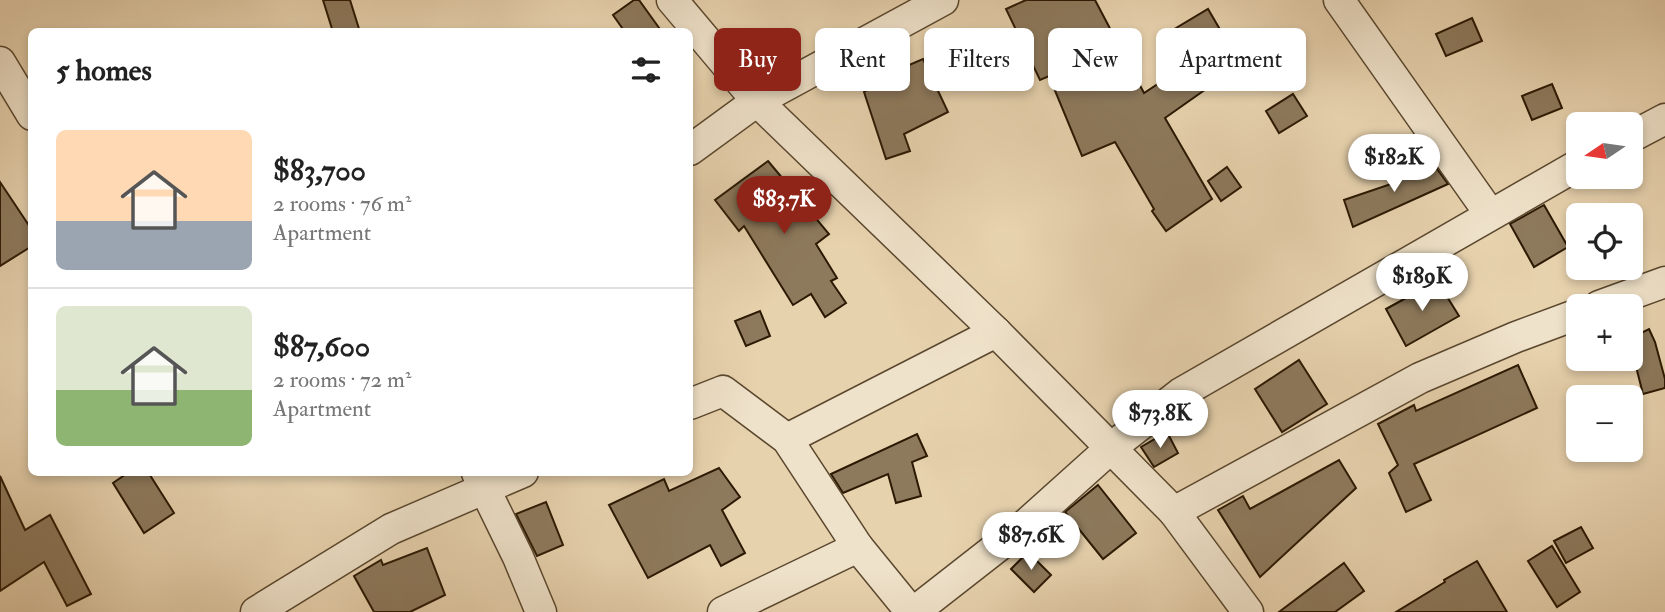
<!DOCTYPE html>
<html lang="en">
<head>
<meta charset="utf-8">
<style>
	body { margin:0; font-family:"IM FELL Double Pica",serif; background:#f2f2f2; color:#222; height:100vh; display:flex; flex-direction:column; font-size:26px; white-space:nowrap }
	* { box-sizing:border-box; margin:0 }
	p { font-size:23px; color:#767676 }
	.icon { flex:none; width:38px; height:38px; fill:none; stroke:currentColor; stroke-width:2; stroke-linecap:round; stroke-linejoin:round }
	.map { position:relative; flex:1; overflow:hidden }
	.side { position:absolute; left:28px; top:28px; width:665px; height:448px; display:flex; flex-direction:column; background:#fff; border-radius:10px; box-shadow:0 4px 10px #0003 }
	.side>* { flex:none }
	.hud { position:absolute; left:714px; top:28px; width:665px; height:63px; display:flex; gap:14px }
	.needle { width:46px; rotate:257deg }
	.fabs { position:absolute; left:1566px; top:112px; display:grid; gap:14px }
	.fabs a { display:grid; place-items:center; width:77px; height:77px; border-radius:10px; background:#fff; box-shadow:0 4px 10px #0003; font-size:35px }
	.price { position:absolute; translate:-50% -60px; padding:0 16px; border-radius:24px; background:#fff; color:#222; font-size:23px; line-height:46px; filter:drop-shadow(0 2px 4px #0008) }
	.price::after { content:''; position:absolute; left:50%; top:42px; width:21px; height:16px; margin-left:-10px; background:inherit; clip-path:polygon(0 0,100% 0,50% 100%) }
	.price.on { background:#8f2418; color:#fff }
	ul { padding:0; list-style:none }
	li { display:flex; align-items:center; gap:21px; height:175px; padding:0 28px }
	li+li { border-top:2px solid #e0e0e0 }
	li span { display:grid; place-items:center; flex:none; width:196px; height:140px; border-radius:10px; color:#555 }
	li>.icon { margin-inline-start:auto }
	span .icon { width:84px; height:84px; fill:#fffc; stroke-width:1 }
	li b { font-size:30px }
	h2 { display:flex; justify-content:space-between; align-items:center; height:84px; padding:0 28px; font-size:30px }
	.pill { padding:0 24px; border-radius:10px; background:#fff; box-shadow:0 4px 10px #0003; font-size:24px; line-height:63px }
	.pill.on { background:#8f2418; color:#fff }
	.map>svg:first-child { display:block }
	.building { fill:#8d795c; stroke:#2b1903; stroke-width:2 }
	.lines { fill:none; stroke-linecap:round; stroke-linejoin:round }
	.street-casing { stroke:#5a472e; stroke-width:33 }
	.street { stroke:#efe2ca; stroke-width:30 }
</style>
</head>
<body>
<div class="map">
<svg width="1665" height="612" viewBox="0 0 1665 612">
	<rect width="100%" height="100%" fill="#e7d2ae"/>
	<filter id="stains"><feTurbulence type="fractalNoise" baseFrequency=".00286" numOctaves="4"/><feColorMatrix values="0 0 0 0 .2 0 0 0 0 .09 0 0 0 0 .02 0 0 0 .5 -.17"/></filter>
	<radialGradient id="worn" r=".72"><stop offset=".6" stop-color="#630" stop-opacity="0"/><stop offset="1" stop-color="#630" stop-opacity=".3"/></radialGradient>
	<!-- building -->
	<g class="building">
		<polygon points="323,0 350,0 360,32 333,32"/>
		<polygon points="634,0 639,0 662,32 625,32 613,15"/>
		<polygon points="1026,0 1095,0 1144,93 1185,66 1166,34 1208,9 1229,45 1191,68 1206,89 1165,118 1212,199 1166,231 1152,211 1154,209 1115,142 1082,156 1049,76 1040,80 1006,9"/>
		<polygon points="1472,18 1482,41 1446,56 1436,34"/>
		<polygon points="923,59 948,112 904,134 910,151 886,159 864,92 890,77 888,74"/>
		<polygon points="1552,84 1562,108 1532,120 1522,96"/>
		<polygon points="1293,94 1307,116 1279,133 1266,111"/>
		<polygon points="768,161 829,234 816,244 837,278 831,281 846,303 825,317 811,294 793,305 744,226 739,231 715,200"/>
		<polygon points="1416,163 1421,174 1437,169 1448,184 1353,227 1344,200 1397,182 1393,173"/>
		<polygon points="1227,167 1241,187 1221,201 1208,181"/>
		<polygon points="0,182 32,230 32,246 0,266"/>
		<polygon points="1544,205 1568,247 1534,267 1510,224"/>
		<polygon points="1437,281 1444,296 1446,295 1459,316 1406,346 1386,309"/>
		<polygon points="760,311 770,336 746,346 735,321"/>
		<polygon points="1649,329 1655,342 1665,379 1665,388 1643,394 1631,347 1631,338"/>
		<polygon points="1299,360 1327,404 1282,432 1255,389"/>
		<polygon points="1518,365 1537,408 1414,464 1431,500 1406,512 1389,473 1398,465 1378,424 1414,405 1416,411"/>
		<polygon points="1167,432 1178,453 1154,467 1141,447"/>
		<polygon points="917,434 927,456 912,462 921,496 896,503 888,474 843,493 831,474"/>
		<polygon points="1339,460 1356,488 1260,577 1218,510 1243,496 1250,509"/>
		<polygon points="719,468 740,497 722,510 745,553 721,566 710,545 648,578 609,505 664,479 669,491"/>
		<polygon points="129,472 148,472 174,513 144,533 113,483"/>
		<polygon points="0,476 25,530 50,515 91,594 67,606 44,562 0,591"/>
		<polygon points="1098,485 1136,533 1103,559 1065,512"/>
		<polygon points="546,502 563,545 537,556 516,514"/>
		<polygon points="1581,527 1593,548 1566,563 1554,541"/>
		<polygon points="1552,546 1580,592 1557,607 1528,561"/>
		<polygon points="427,548 445,595 410,612 374,612 354,576 381,560 383,565"/>
		<polygon points="1028,552 1051,575 1034,592 1011,569"/>
		<polygon points="1477,561 1507,612 1396,612 1445,582 1444,580"/>
		<polygon points="1344,563 1364,591 1335,612 1279,612"/>
	</g>
	<g class="lines">
		<defs>
			<g id="street">
				<polyline points="672,0 757,101 996,332 1174,512 1248,612"/>
				<polyline points="1339,0 1490,214"/>
				<polyline points="0,62 32,115"/>
				<polyline points="1631,137 1665,119"/>
				<polyline points="690,150 757,101 943,0"/>
				<polyline points="1599,306 1665,282"/>
				<polyline points="690,404 723,391 787,439 858,547 911,612"/>
				<polyline points="787,439 996,332"/>
				<polyline points="477,473 518,557 541,612"/>
				<polyline points="1174,512 1420,378 1516,337 1578,314"/>
				<polyline points="256,612 391,529 523,472"/>
				<polyline points="723,612 858,547"/>
				<polyline points="914,612 1024,526 1112,447 1181,393 1578,165"/>
			</g>
		</defs>
		<!-- street casing -->
		<use href="#street" class="street-casing"/>
		<!-- street -->
		<use href="#street" class="street"/>
	</g>
	<rect width="100%" height="100%" filter="url(#stains)"/>
	<rect width="100%" height="100%" fill="url(#worn)"/>
</svg>
<div class="fabs">
<a><svg class="needle" viewBox="-14 -14 28 28"><path d="M0-13l5 13h-10z" fill="#e53935"/><path d="M0 13l5-13h-10z" fill="#767676"/></svg></a>
<a><svg class="icon" aria-label="locate" viewBox="0 0 24 24"><circle cx="12" cy="12" r="6"/><path d="M12 2v4M12 18v4M2 12h4M18 12h4"/></svg></a>
<a>+</a>
<a>−</a>
</div>
<b class="price" style="left:1394px;top:194px">$182K</b>
<b class="price on" style="left:784px;top:236px">$83.7K</b>
<b class="price" style="left:1422px;top:313px">$189K</b>
<b class="price" style="left:1160px;top:450px">$73.8K</b>
<b class="price" style="left:1031px;top:572px">$87.6K</b>
<div class="hud">
<a class="pill on">Buy</a>
<a class="pill">Rent</a>
<a class="pill">Filters</a>
<a class="pill">New</a>
<a class="pill">Apartment</a>
</div>
<section class="side">
<h2>5 homes<svg class="icon" aria-label="filters" viewBox="0 0 24 24"><path d="M4 7h16M4 17h16"/><circle cx="9" cy="7" r="2"/><circle cx="15" cy="17" r="2"/></svg></h2>
<ul>
<li><span style="background:linear-gradient(#ffd9b3 65%,#9aa5b1 0)"><svg class="icon" aria-label="home" viewBox="0 0 24 24"><path d="M3 11l9-7 9 7M6 9v11h12V9"/></svg></span><div><b>$83,700</b><p>2 rooms · 76 m²</p><p>Apartment</p></div></li>
<li><span style="background:linear-gradient(#dfe7d0 60%,#8fb573 0)"><svg class="icon" aria-label="home" viewBox="0 0 24 24"><path d="M3 11l9-7 9 7M6 9v11h12V9"/></svg></span><div><b>$87,600</b><p>2 rooms · 72 m²</p><p>Apartment</p></div></li>
</ul>
</section>
</div>
</body>
</html>
